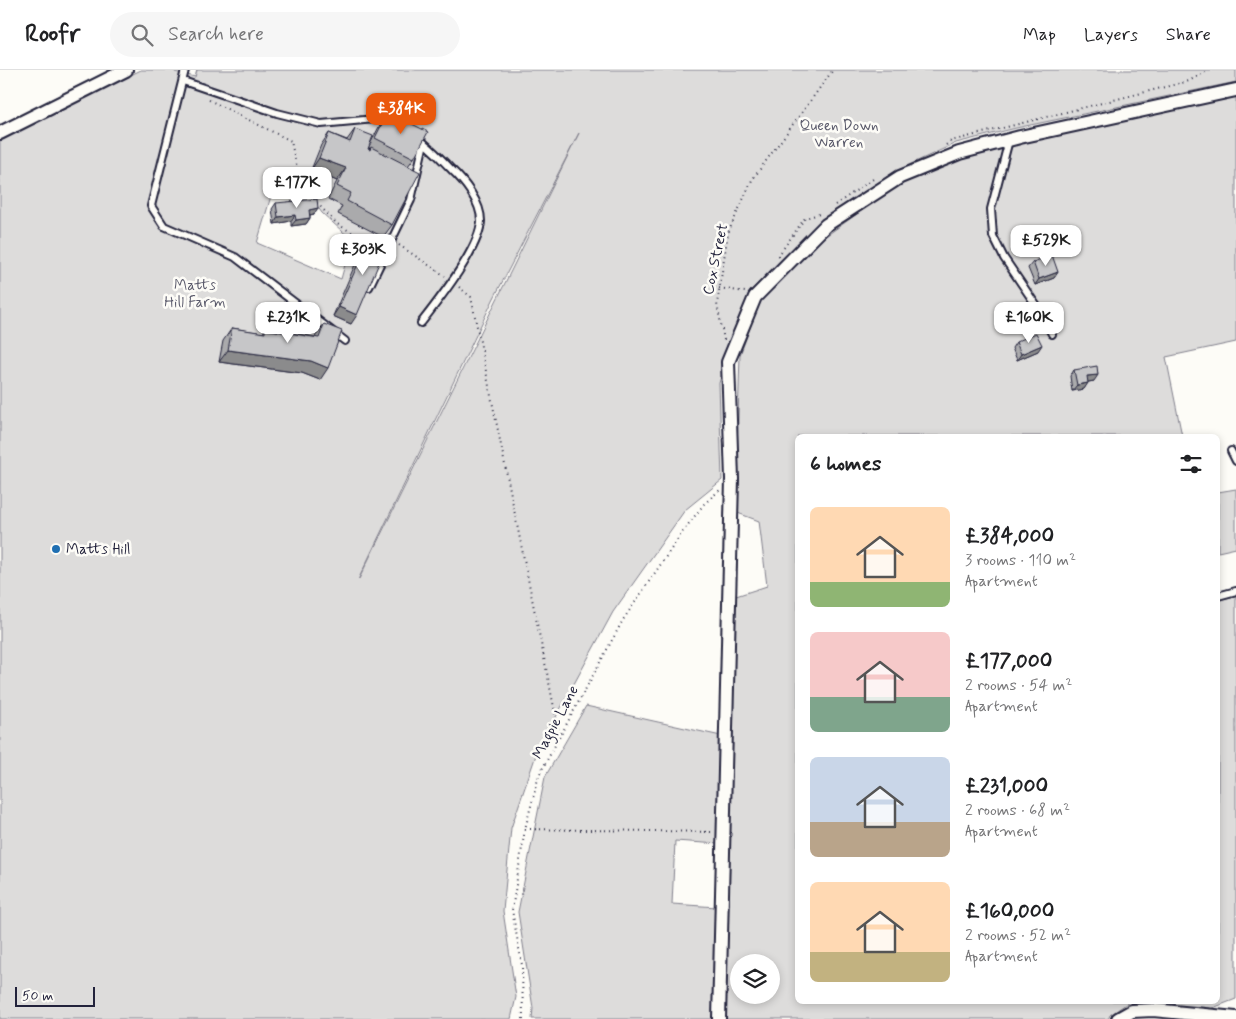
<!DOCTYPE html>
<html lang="en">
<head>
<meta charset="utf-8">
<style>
	body { margin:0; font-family:Mynerve,sans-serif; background:#f6f6f6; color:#202124; height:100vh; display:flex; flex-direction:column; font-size:19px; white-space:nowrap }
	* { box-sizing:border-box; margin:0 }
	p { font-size:16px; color:#757577 }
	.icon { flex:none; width:28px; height:28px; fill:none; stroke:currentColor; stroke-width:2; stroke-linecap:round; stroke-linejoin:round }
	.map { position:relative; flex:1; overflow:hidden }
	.side { position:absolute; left:795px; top:364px; width:425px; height:570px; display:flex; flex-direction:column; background:#fff; border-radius:8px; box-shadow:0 2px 8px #0003 }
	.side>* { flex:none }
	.buttons { position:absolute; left:730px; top:884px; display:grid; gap:10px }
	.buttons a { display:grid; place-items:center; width:50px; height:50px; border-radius:50%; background:#fff; box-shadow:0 2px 8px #0003; font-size:25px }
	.scale { position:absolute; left:15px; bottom:12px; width:80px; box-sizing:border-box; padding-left:5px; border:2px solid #22223b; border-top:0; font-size:14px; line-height:18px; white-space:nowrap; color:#22223b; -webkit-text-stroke:4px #fdfcf7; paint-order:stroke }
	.price { position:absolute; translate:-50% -42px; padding:0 11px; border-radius:10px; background:#fff; color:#222; font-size:16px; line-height:32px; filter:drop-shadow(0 1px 2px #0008) }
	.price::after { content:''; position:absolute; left:50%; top:30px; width:15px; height:11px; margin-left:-8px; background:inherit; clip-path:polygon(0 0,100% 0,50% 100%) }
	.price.on { background:#ea580c; color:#fff }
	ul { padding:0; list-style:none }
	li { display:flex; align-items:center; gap:15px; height:125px; padding:0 15px }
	li span { display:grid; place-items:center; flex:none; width:140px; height:100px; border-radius:8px; color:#555 }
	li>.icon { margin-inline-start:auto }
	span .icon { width:60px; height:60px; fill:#fffc; stroke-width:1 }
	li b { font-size:21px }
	h2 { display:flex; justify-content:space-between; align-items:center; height:60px; padding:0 15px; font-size:21px }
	header { display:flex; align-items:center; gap:30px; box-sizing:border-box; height:70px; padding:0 25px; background:#fff; border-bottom:1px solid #e0e0e0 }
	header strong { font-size:24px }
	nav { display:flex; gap:28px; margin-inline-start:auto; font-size:18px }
	.search { width:350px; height:45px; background:#f6f6f6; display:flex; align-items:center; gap:12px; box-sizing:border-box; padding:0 18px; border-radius:28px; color:#757577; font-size:19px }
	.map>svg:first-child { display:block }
	.green { fill:#dddcdb; stroke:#807f8b; fill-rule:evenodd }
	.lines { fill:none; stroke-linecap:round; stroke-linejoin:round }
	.service-casing { stroke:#22223b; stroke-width:10 }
	.minor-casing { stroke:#22223b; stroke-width:16 }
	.path { stroke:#22223b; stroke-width:2; stroke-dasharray:1 4; stroke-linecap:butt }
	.service { stroke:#fdfcf7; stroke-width:6 }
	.minor { stroke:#fdfcf7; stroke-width:12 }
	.wall { fill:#aaaaac; stroke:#22223b }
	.shaded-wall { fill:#8b8b8c; stroke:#22223b }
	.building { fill:#c6c6c8; stroke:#22223b }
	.poi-dot { fill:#1f6fb2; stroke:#fdfcf7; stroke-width:2 }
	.labels { text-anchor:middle; stroke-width:5; stroke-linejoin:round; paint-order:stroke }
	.park-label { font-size:15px; fill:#5a5a6b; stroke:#fdfcf7 }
	.street-label { font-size:15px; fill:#22223b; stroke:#fdfcf7 }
	.poi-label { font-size:15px; fill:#22223b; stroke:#fdfcf7; text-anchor:start }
</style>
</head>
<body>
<header>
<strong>Roofr</strong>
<div class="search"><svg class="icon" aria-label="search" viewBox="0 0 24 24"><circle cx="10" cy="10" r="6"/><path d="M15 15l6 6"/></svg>Search here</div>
<nav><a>Map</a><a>Layers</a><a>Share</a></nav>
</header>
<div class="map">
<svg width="1236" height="949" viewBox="0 0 1236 949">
	<rect width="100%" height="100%" fill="#fdfcf7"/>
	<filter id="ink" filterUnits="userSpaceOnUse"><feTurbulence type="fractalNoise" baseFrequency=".02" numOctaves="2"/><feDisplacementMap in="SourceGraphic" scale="10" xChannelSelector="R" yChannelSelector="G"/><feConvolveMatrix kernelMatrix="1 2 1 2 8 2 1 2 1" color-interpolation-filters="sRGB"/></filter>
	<g filter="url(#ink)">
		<!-- green -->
		<g class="green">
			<path d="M141,0H174L175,2L195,7L197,0H1236V12L1016,58L956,73L896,101L821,150L750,221L719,313L722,410L685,440L613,542L537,682L511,758L503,841L516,927L511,949H0V69ZM579,63L359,509L358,510L493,230ZM277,106L297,108L322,143L352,170L341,209L257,173Z"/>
			<path d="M1236,27V272L1166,287L1182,366H798V931H1218V530L1236,526V929L1205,941L1129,932L1110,945L1108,949H726L733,527L767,516L759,451L735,442L740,285L759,233L809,178L902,112L958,88L1052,65ZM739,892H771V925H739Z"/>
			<polygon points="1236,419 1236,478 1218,482 1218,422"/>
			<polygon points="586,636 721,666 719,774 675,771 672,834 717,837 714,949 532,949 533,938 518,842 545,707"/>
		</g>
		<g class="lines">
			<defs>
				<g id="service">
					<polyline points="185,0 151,136 164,156 235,187 345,271"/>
					<polyline points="183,11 277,43 321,54 386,48 389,51"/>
					<path d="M417,68C430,76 440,88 451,99C464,111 481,132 481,151C480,178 438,231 421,253"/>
					<polyline points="1009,70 991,139 993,166 1004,188 1038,238 1052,264"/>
					<polyline points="369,217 411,130 424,73"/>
					<polyline points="1231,381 1236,391"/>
					<polyline points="1218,526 1236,521"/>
				</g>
				<g id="minor">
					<polyline points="0,63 126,0"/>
					<polyline points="719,949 732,409 728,292 755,227 826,155 900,107 959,83 1020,67 1236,20"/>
					<polyline points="1118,949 1132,941 1153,940 1236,948"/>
				</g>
			</defs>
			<!-- service casing -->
			<use href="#service" class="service-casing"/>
			<!-- minor casing -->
			<use href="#minor" class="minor-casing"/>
			<!-- path -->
			<g class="path">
				<path d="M209,30L291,71C295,91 300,115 314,130"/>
				<polyline points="946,75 951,71 1189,11 1209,0"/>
				<polyline points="317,133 337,154 369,172"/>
				<polyline points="835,135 876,107"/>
				<polyline points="399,175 445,206"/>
				<polyline points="778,186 805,148 820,144"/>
				<polyline points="459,217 471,227 560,667"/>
				<polyline points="719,218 745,222"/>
				<polyline points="724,270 717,234 728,163 752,110 833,0"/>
				<polyline points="525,759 713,762"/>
				<polyline points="523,949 522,895 512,840 525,759 539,705 623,550 684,460 704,434 721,419"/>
			</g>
			<!-- service -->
			<use href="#service" class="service"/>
			<!-- minor -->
			<use href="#minor" class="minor"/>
		</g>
		<!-- wall -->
		<g class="wall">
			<polygon points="388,42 414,88 408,96 392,155 383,167 338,144 342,136 328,129 337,111 311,100 321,75 329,63 347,70 355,59 368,79 369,79 370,78 368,78 382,51"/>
			<polygon points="276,133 314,144 310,145 310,148 306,154 291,156 291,151 274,154 272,139"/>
			<polygon points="370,167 351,254 333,246 363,176"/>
			<polygon points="1033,192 1058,202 1054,208 1035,215 1028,198"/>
			<polygon points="324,254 320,310 302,303 219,292 223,271 232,258 263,263 265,259 315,267"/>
			<polygon points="1016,272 1038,281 1017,290 1012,278"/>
			<polygon points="1074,300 1094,311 1088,312 1084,319 1072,321 1070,306"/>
		</g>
		<!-- shaded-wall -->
		<g class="shaded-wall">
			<polygon points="319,88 346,98 337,111 311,100"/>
			<polygon points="318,138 314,144 305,146 309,140"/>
			<polygon points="295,145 291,151 274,154 278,147"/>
			<polygon points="310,148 306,154 291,156 296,150"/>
			<polygon points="1058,202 1054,208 1035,215 1039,209"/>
			<polygon points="339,237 357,245 351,254 333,246"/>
			<polygon points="1042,275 1038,281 1017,290 1021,284"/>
			<polygon points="228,280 311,291 328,298 320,310 302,303 219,292"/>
			<polygon points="1098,305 1094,311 1083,313 1087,306"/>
			<polygon points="1088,313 1084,319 1072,321 1077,315"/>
		</g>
		<!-- building -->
		<g class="building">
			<polygon points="388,42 428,62 414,88 375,68"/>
			<polygon points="355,59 373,66 368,79 370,80 371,77 420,102 392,155 347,131 351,123 337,116 346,98 319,88 329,63 350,72"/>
			<polygon points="317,129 318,138 309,140 310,148 296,150 295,145 278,147 276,133"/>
			<polygon points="370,167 387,174 357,245 339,237"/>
			<polygon points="1052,185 1058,202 1039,209 1033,192"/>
			<polygon points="324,254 342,261 328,298 311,291 228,280 232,258 265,263 265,259 319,268"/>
			<polygon points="1036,263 1042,275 1021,284 1016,272"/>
			<polygon points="1097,296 1098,305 1087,306 1088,313 1077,315 1074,300"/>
		</g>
	</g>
	<!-- markers -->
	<circle class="poi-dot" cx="56" cy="479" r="5"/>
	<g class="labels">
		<!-- park labels -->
		<g class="park-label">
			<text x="839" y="60">Queen Down<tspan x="839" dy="17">Warren</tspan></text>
			<text x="195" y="220">Matts<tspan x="195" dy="17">Hill Farm</tspan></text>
		</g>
		<!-- street labels -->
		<g class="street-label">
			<text transform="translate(715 189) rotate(-78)" y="5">Cox Street</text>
			<text transform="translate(555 652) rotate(-62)" y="5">Magpie Lane</text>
		</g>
		<!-- poi labels -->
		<g class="poi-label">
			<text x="66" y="484">Matts Hill</text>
		</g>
	</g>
</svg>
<div class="buttons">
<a><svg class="icon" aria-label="layers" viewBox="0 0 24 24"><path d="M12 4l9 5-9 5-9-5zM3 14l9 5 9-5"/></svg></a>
</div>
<div class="scale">50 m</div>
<b class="price on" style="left:401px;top:65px">£384K</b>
<b class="price" style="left:297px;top:139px">£177K</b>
<b class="price" style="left:1046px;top:197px">£529K</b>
<b class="price" style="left:363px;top:206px">£303K</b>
<b class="price" style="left:288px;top:274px">£231K</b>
<b class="price" style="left:1029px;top:274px">£160K</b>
<section class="side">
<h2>6 homes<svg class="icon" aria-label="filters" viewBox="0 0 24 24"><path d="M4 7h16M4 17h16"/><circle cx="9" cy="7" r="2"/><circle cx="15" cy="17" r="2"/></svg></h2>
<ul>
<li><span style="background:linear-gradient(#ffd9b3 75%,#8fb573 0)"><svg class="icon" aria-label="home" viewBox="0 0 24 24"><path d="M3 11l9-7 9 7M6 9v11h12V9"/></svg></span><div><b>£384,000</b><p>3 rooms · 110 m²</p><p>Apartment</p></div></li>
<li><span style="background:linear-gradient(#f6c9c9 65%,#7fa58c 0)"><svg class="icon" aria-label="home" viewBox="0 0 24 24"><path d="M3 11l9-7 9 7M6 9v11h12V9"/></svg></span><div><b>£177,000</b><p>2 rooms · 54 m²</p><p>Apartment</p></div></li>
<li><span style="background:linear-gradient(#c9d6e8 65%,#b9a48a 0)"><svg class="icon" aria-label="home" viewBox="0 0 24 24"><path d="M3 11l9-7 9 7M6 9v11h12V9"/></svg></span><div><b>£231,000</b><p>2 rooms · 68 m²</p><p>Apartment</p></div></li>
<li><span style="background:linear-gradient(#ffd9b3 70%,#c2b280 0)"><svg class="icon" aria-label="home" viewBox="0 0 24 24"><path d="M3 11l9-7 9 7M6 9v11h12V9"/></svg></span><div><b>£160,000</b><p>2 rooms · 52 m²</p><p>Apartment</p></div></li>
</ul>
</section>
</div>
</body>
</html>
